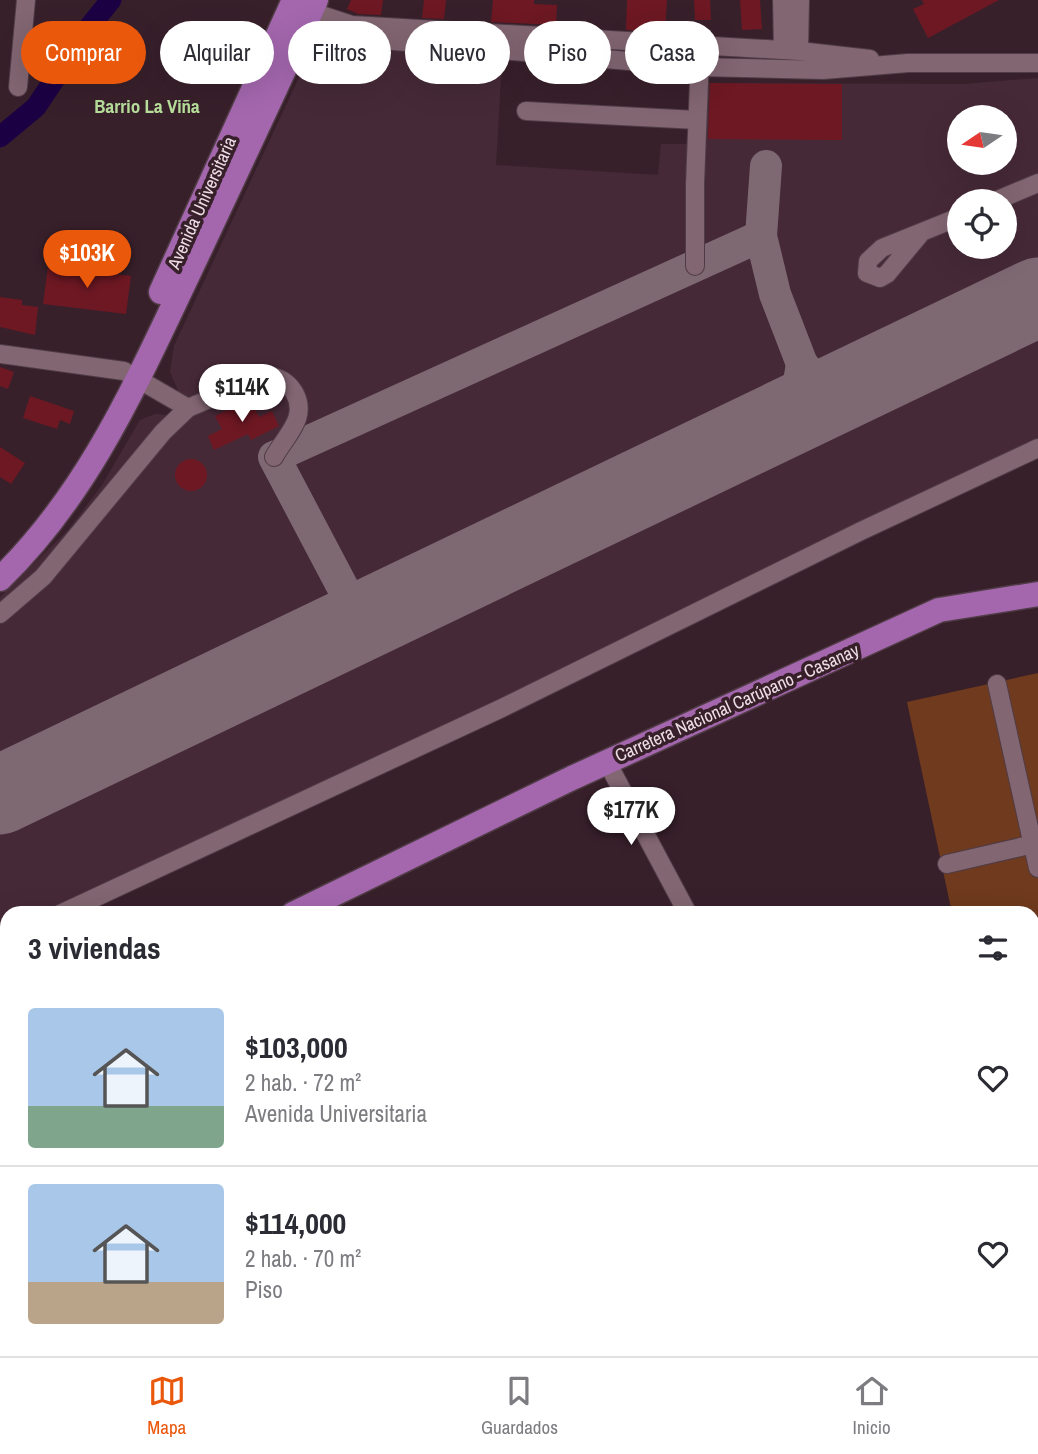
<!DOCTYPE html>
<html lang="es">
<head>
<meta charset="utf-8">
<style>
	body { margin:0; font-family:"Archivo Narrow",sans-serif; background:#f2f2f3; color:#2b2b33; height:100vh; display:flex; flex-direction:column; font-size:26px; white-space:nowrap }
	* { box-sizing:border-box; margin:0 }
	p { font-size:23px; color:#7c7c81 }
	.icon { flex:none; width:38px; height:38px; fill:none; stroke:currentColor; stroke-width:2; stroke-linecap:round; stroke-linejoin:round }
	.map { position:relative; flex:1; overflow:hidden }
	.panel { position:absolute; left:0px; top:906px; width:1040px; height:450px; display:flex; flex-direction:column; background:#fff; border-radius:21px 21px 0 0; box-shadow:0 7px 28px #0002 }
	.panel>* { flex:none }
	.banner { position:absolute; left:21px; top:21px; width:998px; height:63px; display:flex; gap:14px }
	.needle { width:46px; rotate:257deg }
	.tools { position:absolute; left:947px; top:105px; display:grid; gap:14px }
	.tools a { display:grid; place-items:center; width:70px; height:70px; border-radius:50%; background:#fff; box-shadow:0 7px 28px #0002; font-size:35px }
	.price { position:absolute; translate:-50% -60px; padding:0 16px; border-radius:24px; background:#fff; color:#222; font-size:23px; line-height:46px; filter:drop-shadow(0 2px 4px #0008) }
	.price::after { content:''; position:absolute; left:50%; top:42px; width:21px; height:16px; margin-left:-10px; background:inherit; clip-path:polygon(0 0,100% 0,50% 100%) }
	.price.selected { background:#ea580c; color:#fff }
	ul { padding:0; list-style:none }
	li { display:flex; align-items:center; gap:21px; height:175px; padding:0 28px }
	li+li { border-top:2px solid #e1e1e2 }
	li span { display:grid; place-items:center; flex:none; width:196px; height:140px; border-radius:7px; color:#555 }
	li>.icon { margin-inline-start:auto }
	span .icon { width:84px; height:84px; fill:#fffc; stroke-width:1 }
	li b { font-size:30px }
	h2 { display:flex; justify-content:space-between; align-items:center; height:84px; padding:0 28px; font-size:30px }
	.tag { padding:0 24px; border-radius:32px; background:#fff; box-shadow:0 7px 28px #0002; font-size:24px; line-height:63px }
	.tag.selected { background:#ea580c; color:#fff }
	.tabs { display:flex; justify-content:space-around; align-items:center; height:98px; border-top:2px solid #e1e1e2; background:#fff; font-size:19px; color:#7c7c81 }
	.tabs a { display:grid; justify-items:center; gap:4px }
	.tabs .selected { color:#ea580c }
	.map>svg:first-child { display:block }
	.built { fill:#462937; fill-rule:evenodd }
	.green { fill:#6f3a1d }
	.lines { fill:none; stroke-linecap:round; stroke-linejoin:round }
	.river { stroke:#1c0044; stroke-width:21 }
	.taxiway { stroke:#7e6972; stroke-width:32 }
	.runway { stroke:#7e6972; stroke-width:79 }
	.building { fill:#6d1823 }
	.minor-casing { stroke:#503c46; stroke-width:20 }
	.highway-casing { stroke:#503c46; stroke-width:27 }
	.minor { stroke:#826672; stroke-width:18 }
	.highway { stroke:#a467ae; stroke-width:24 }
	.labels { text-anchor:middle; stroke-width:7; stroke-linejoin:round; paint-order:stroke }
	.street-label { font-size:18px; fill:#eddde4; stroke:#38202b }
	.neighbourhood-label { font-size:19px; font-weight:bold; fill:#b6de9a; stroke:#38202b }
</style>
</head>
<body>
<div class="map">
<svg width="1038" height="1356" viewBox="0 0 1038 1356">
	<rect width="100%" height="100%" fill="#38202b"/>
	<!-- built -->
	<path class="built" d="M348,45L502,60L496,165L658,175L661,144H707V83L964,84L1038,78V455L70,913L7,914V943L0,947V597L68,530L102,485L140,420L155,414L169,415L181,397L170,372L174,346L301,73L311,59ZM959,117H1004V163H959ZM959,201H1004V247H959Z"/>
	<!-- green -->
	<polygon class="green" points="1038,673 1038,999 1033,1001 1032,914 952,913 907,702"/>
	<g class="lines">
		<!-- river -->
		<polyline class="river" points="0,137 36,107 90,26 111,0"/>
		<!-- taxiway -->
		<g class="taxiway">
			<polyline points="766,166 761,236 775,294 802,364"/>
			<path d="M786,418L796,400L802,364C815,381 828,384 848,388"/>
			<polyline points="361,622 274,457 761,236"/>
		</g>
		<!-- runway -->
		<polyline class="runway" points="0,795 1038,297"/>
	</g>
	<!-- building -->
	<g class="building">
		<polygon points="351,0 383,0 381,15 358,14 347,9"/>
		<polygon points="424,0 446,0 444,19 422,18"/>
		<polygon points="493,0 534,0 534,4 557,5 556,25 491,22"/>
		<polygon points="627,0 667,0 665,32 626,30"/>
		<polygon points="694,0 710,0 711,20 695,20"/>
		<polygon points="740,0 760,0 762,29 742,30"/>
		<polygon points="922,0 999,0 928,38 913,9 924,4"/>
		<polygon points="710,83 842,84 842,140 708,139"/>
		<polygon points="48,266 131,276 126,314 43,304"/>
		<polygon points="0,297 22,300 22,305 38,307 35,335 0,327"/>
		<polygon points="0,367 14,372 8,389 0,386"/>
		<polygon points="30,396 74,411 70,424 60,420 57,429 23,418"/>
		<polygon points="250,399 259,417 272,411 279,426 251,440 248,434 214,450 208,436 222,429 215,416"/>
		<polygon points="0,447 25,463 11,484 0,477"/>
		<circle cx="191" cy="475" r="16"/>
	</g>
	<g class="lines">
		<defs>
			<g id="minor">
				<polyline points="782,0 783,50"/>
				<polyline points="300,8 352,25 799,51 870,59"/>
				<polyline points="295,49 305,40 335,36 699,67 823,70 908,63 1038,63"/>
				<polyline points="799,51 800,0"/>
				<polyline points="18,87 26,0"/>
				<polyline points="526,111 697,120"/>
				<polyline points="995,201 1038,183"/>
				<polyline points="921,233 887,274 880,278 867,273 868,261 882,248 959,217"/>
				<polyline points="695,266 695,184 700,56"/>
				<path d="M0,354L124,371L188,408L267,375C280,378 287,381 294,392C309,418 285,436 274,457"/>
				<polyline points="0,614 43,577 163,432 188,408"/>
				<polyline points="997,684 1038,868"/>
				<polyline points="607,762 688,914"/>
				<polyline points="947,864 1038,843"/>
				<polyline points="60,914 502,708 861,531 1038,448"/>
				<polyline points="0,943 7,939"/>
				<polyline points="0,1153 7,1151"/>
				<polyline points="78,1349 79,1356"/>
				<polyline points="220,1349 224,1356"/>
				<polyline points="280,1349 283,1356"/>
				<polyline points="361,1349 364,1356"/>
				<polyline points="434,1349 438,1356"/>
				<polyline points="873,1349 875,1356"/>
				<polyline points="978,1349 980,1356"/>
				<polyline points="504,1356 519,1349"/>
			</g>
			<g id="highway">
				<polyline points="161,292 294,0"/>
				<path d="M0,579C88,493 134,388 186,279C230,186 274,93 316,0"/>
				<polyline points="293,914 572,778 939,610 1038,594"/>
				<polyline points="0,1057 7,1054"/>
			</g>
		</defs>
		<!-- minor casing -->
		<use href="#minor" class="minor-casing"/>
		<!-- highway casing -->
		<use href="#highway" class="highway-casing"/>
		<!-- minor -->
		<use href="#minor" class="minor"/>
		<!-- highway -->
		<use href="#highway" class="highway"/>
	</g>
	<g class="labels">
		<!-- street labels -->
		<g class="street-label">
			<text transform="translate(202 203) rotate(-66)" y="6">Avenida Universitaria</text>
			<text transform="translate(737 703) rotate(-24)" y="6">Carretera Nacional Carúpano - Casanay</text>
		</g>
		<!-- neighbourhood labels -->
		<g class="neighbourhood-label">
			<text x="147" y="113">Barrio La Viña</text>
		</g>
	</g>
</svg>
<div class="tools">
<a><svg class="needle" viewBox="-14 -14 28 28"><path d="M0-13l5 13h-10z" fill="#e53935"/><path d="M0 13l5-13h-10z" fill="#7c7c81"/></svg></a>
<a><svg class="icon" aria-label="locate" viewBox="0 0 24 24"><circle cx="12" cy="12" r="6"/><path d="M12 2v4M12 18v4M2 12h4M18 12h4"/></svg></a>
</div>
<b class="price selected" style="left:87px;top:290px">$103K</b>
<b class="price" style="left:242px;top:424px">$114K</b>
<b class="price" style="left:631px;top:847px">$177K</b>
<div class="banner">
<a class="tag selected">Comprar</a>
<a class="tag">Alquilar</a>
<a class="tag">Filtros</a>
<a class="tag">Nuevo</a>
<a class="tag">Piso</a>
<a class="tag">Casa</a>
</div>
<section class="panel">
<h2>3 viviendas<svg class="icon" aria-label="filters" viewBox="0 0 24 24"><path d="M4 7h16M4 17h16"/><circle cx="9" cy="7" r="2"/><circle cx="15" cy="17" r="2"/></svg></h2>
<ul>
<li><span style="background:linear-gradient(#a9c7e8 70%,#7fa58c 0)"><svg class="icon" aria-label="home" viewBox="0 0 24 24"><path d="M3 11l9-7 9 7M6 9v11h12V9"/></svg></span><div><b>$103,000</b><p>2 hab. · 72 m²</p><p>Avenida Universitaria</p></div><svg class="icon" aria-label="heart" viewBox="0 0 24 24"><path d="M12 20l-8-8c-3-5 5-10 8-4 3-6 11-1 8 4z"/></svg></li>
<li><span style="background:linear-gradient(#a9c7e8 70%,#b9a48a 0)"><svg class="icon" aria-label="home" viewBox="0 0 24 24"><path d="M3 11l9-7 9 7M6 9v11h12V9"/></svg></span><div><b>$114,000</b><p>2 hab. · 70 m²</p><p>Piso</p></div><svg class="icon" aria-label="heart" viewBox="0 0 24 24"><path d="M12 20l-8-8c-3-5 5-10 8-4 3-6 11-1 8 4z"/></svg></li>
</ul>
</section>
</div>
<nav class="tabs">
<a class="selected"><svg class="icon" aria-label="map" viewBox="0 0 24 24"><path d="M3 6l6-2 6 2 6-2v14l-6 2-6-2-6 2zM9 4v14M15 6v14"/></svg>Mapa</a>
<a><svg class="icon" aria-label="saved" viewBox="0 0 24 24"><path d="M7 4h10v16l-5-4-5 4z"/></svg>Guardados</a>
<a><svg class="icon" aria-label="home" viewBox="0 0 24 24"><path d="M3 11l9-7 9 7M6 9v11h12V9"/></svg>Inicio</a>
</nav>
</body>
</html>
